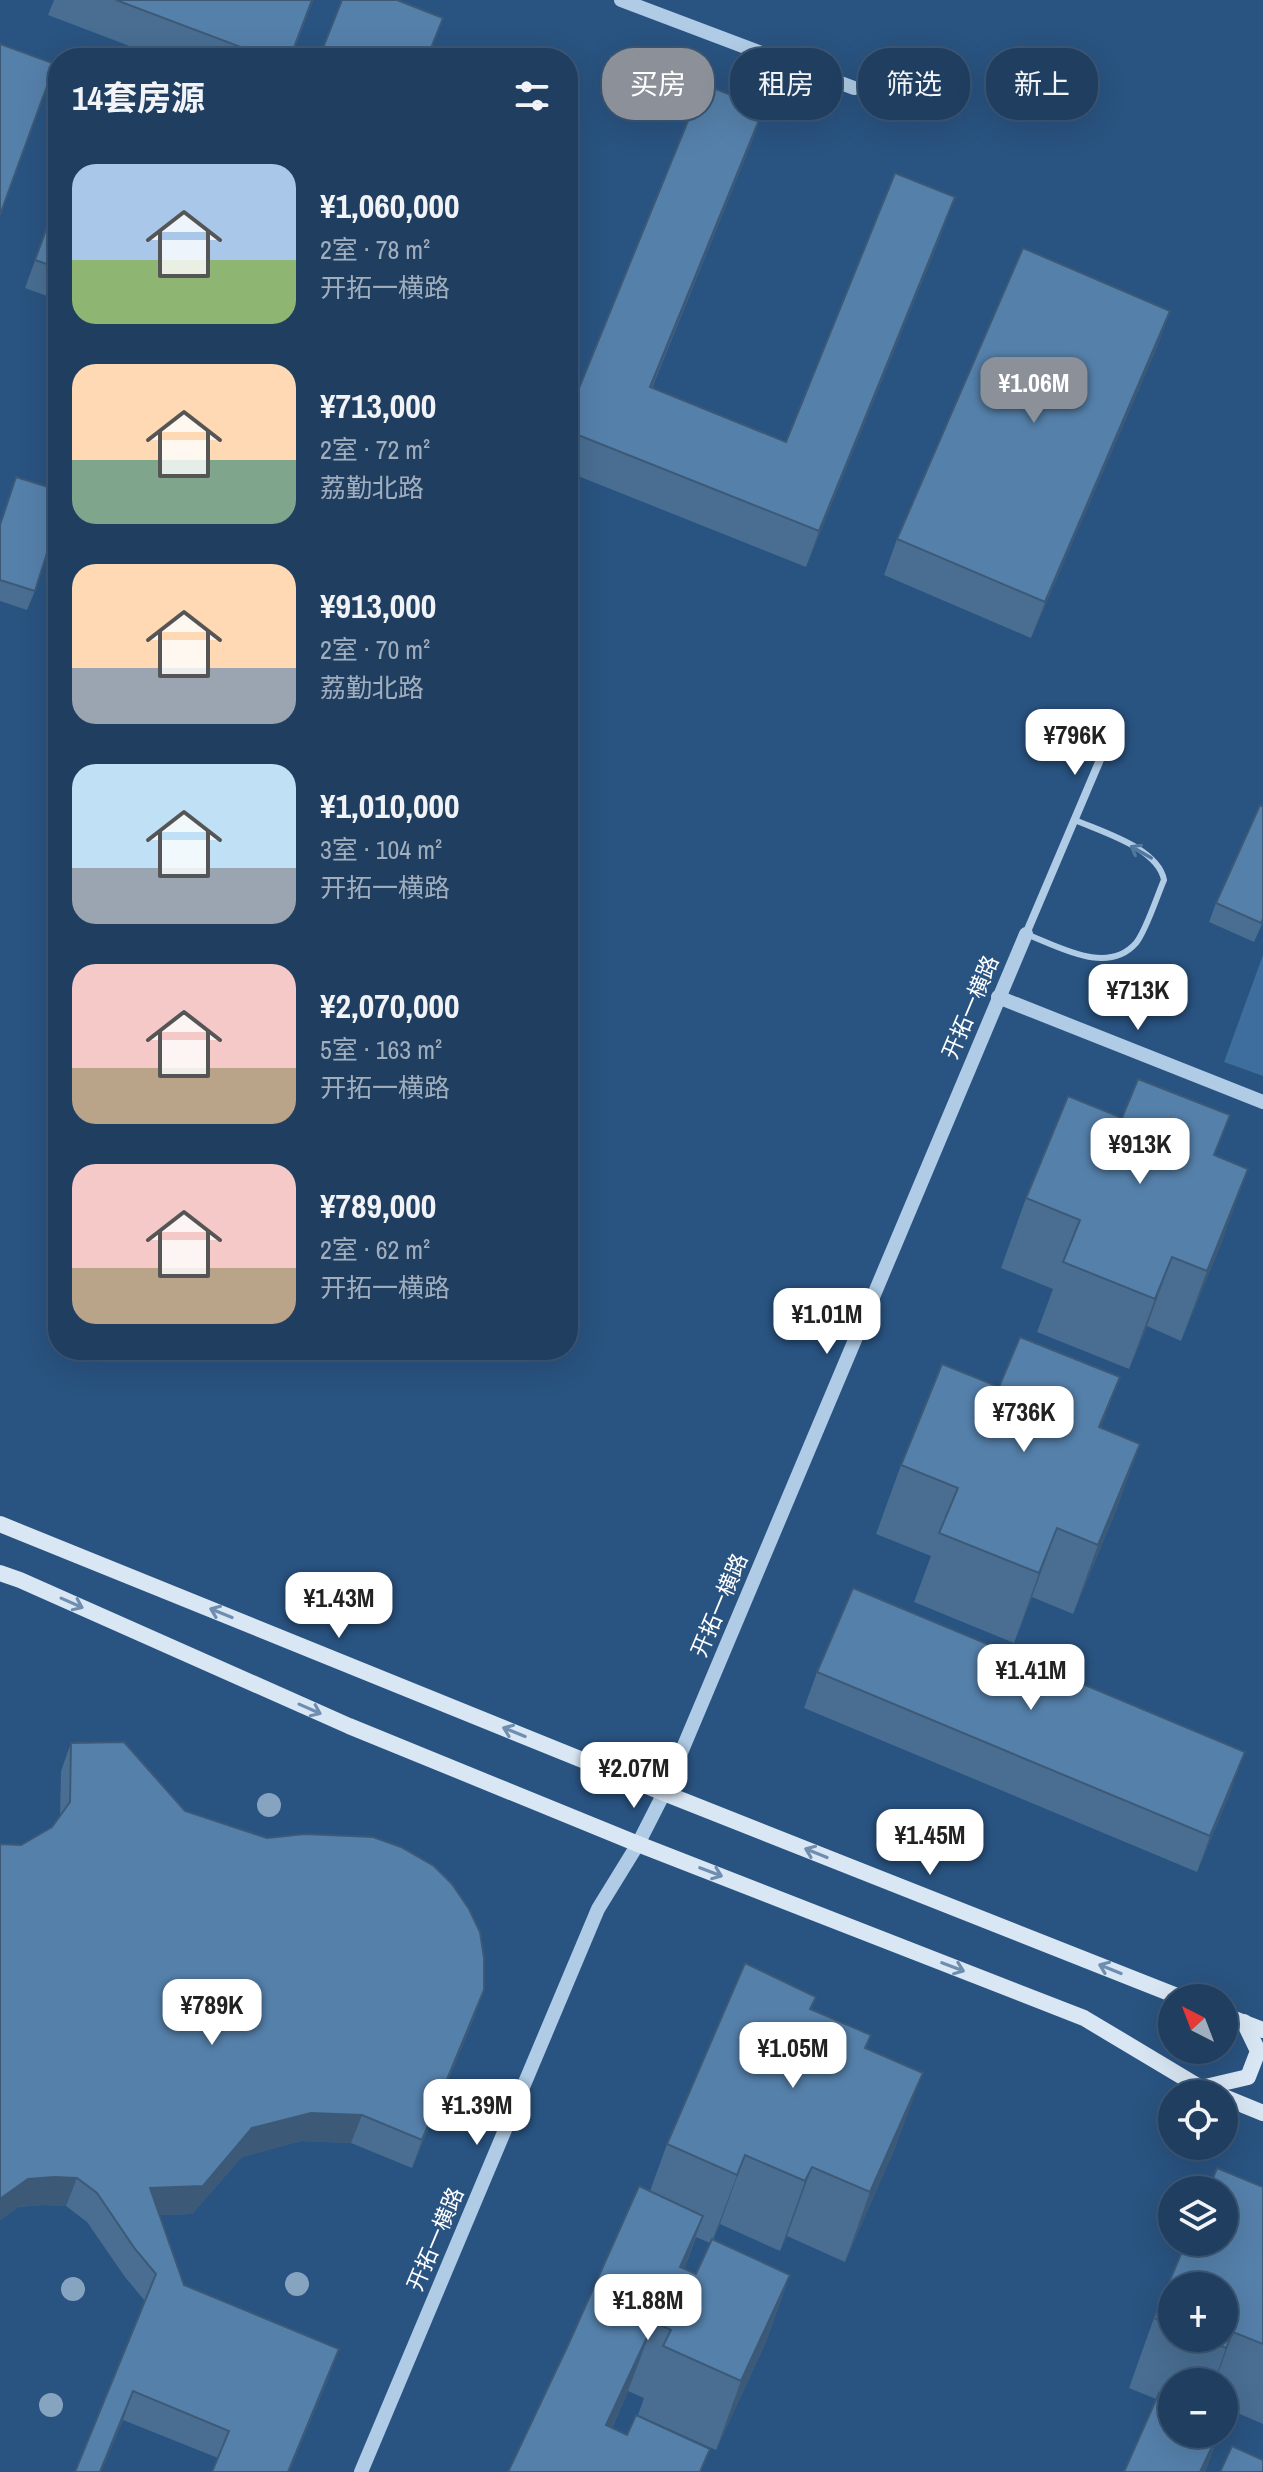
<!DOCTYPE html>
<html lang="zh">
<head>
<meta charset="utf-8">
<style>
	body { margin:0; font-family:"Archivo Narrow","Noto Sans SC",sans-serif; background:#2c4969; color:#f1f3f6; height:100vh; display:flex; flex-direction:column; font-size:30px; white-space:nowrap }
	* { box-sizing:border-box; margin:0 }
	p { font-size:26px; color:#a1aebd }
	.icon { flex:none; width:44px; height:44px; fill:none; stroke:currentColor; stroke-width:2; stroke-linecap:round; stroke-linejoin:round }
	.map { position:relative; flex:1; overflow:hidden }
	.details { position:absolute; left:48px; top:48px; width:530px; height:1312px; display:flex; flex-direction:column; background:#1f3e60; border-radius:32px; box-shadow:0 8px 32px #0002,0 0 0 2px #3c5775 }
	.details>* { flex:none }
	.top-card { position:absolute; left:602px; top:48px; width:540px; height:72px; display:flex; gap:16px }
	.needle { width:52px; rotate:318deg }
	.buttons { position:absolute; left:1158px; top:1984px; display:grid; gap:16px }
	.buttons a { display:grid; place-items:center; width:80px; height:80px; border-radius:50%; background:#1f3e60; box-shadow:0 8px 32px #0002,0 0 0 2px #3c5775; font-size:40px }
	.price { position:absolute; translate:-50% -68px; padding:0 18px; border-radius:16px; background:#fff; color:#222; font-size:26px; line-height:52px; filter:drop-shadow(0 2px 4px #0008) }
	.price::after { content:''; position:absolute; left:50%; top:48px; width:24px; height:18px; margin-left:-12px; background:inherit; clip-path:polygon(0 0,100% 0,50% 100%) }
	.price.selected { background:#8c9099; color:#fff }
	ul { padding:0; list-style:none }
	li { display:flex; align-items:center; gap:24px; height:200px; padding:0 24px }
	li span { display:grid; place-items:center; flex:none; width:224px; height:160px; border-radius:24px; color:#555 }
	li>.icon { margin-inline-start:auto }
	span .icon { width:96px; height:96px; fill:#fffc; stroke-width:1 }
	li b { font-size:34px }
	h2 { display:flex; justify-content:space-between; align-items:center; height:96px; padding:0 24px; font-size:34px }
	.pill { padding:0 28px; border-radius:32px; background:#1f3e60; box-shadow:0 8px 32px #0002,0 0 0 2px #3c5775; font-size:28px; line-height:72px }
	.pill.selected { background:#8c9099; color:#fff }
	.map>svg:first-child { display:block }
	.green { fill:#3e6e9d }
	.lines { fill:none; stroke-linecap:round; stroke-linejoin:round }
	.service { stroke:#b0cbe5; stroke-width:6 }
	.minor { stroke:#b0cbe5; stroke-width:8 }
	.tertiary { stroke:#b0cbe5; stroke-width:14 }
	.secondary { stroke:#d9e7f5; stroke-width:16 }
	.tree { fill:#86a3c0 }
	.wall { fill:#496e92; fill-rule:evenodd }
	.shaded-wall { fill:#3c5a77 }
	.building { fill:#5580aa; stroke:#3c5a77; stroke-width:2 }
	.oneway { stroke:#52779e }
	.oneway2 { stroke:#6f8eaf }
	.labels { text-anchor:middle; stroke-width:6; stroke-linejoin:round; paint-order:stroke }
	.street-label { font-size:22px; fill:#fff; stroke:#295380 }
</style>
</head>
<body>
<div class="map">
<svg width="1263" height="2472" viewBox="0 0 1263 2472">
	<rect width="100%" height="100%" fill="#295380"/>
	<!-- green -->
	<polygon class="green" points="1263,955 1263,1076 1224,1062"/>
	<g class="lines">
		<!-- service -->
		<path class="service" d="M1026,934C1058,946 1107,976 1136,943C1146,931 1157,896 1164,880C1158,848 1102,832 1075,820"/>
		<!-- minor -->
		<polyline class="minor" points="1026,934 1105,748"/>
		<!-- tertiary -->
		<g class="tertiary">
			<polyline points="621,0 854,88"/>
			<polyline points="998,997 1263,1102"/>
			<polyline points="361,2472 598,1909 638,1844 664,1793 1026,934"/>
		</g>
		<!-- secondary -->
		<g class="secondary">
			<polyline points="0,1524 664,1793 1182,1998"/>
			<polyline points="0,1573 20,1580 349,1726 638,1844 1084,2018 1201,2088 1216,2094"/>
			<polyline points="1224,2015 1263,2030"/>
			<polyline points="1201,2088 1248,2077 1258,2051 1244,2022"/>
			<polyline points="1224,2097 1263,2113"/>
		</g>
	</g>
	<!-- trees -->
	<g class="tree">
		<circle cx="269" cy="1805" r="12"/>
		<circle cx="297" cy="2284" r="12"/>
		<circle cx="73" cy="2289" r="12"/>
		<circle cx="51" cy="2405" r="12"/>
	</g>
	<!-- wall -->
	<g class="wall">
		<polygon points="54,0 313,0 291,58 161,58 48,15"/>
		<polygon points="764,108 751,144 652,388 786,442 942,233 806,567 568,472 568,415"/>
		<polygon points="58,197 58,300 25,288"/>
		<polygon points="1170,311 1157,347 1031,638 884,575 897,539"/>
		<polygon points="16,477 35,591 27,610 0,601 0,523"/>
		<polygon points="1216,903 1263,922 1254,942 1209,922"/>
		<polygon points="1215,1156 1223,1239 1181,1341 1147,1326 1129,1369 1037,1332 1053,1289 1001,1268 1026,1198"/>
		<polygon points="1101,1428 1140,1444 1115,1513 1073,1614 1032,1597 1014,1643 914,1602 931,1556 876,1534 901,1465"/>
		<polygon points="817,1672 1232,1788 1197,1872 804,1708"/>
		<polygon points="71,1743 484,1990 474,2018 412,2168 351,2143 301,2141 242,2157 192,2214 160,2215 184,2285 329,2377 289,2472 212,2472 218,2458 123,2420 101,2472 75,2472 145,2301 125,2277 87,2222 66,2206 43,2205 18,2207 0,2220 0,1844 21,1845 52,1827 60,1816 61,1771"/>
		<path d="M816,1997L811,2009L871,2035L866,2049L897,2143L845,2262L787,2236L780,2251L720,2224L713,2240L790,2275L765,2344L716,2450L638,2415L644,2398L628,2391L612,2428L627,2435L710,2449L508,2472L650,2191L667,2144ZM696,2237L710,2243L696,2274L684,2269Z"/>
		<path d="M1217,2168L1263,2187V2424L1224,2407V2382H1172V2434H1219L1205,2472H1124L1156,2399L1129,2388L1154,2318L1186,2242H1224V2190H1208ZM1172,2286H1224V2338H1172Z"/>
	</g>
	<!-- shaded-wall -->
	<g class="shaded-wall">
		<polygon points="764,108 751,144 637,423 650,387"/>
		<polygon points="955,197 942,233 806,567 819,531"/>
		<polygon points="1170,311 1157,347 1031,638 1045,602"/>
		<polygon points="1248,1169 1223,1239 1181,1341 1207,1271"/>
		<polygon points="1172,1257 1147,1326 1129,1369 1155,1299"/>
		<polygon points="1120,1377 1094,1446 1099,1427"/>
		<polygon points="1140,1444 1115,1513 1073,1614 1098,1545"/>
		<polygon points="1057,1528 1032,1597 1014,1643 1039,1573"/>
		<polygon points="1245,1752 1232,1788 1197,1872 1210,1836"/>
		<polygon points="484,1990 474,2018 412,2168 422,2140"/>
		<polygon points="923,2073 897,2143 845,2262 870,2192"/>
		<polygon points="311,2113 362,2115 351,2143 301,2141 242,2157 192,2214 140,2216 150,2188 252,2128"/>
		<polygon points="745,2155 720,2224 711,2244 737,2175"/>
		<polygon points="812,2167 787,2236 780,2251 805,2181"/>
		<polygon points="54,2177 77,2178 66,2206 43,2205 18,2207 0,2220 0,2199 28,2179"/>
		<polygon points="703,2216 678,2285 680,2267"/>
		<polygon points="790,2275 765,2344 716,2450 741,2381"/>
		<polygon points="654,2322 628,2391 592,2472 606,2425"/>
		<polygon points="1233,2332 1215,2382 1214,2382 1226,2348"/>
		<polygon points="339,2349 329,2377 289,2472 288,2472"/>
		<polygon points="133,2391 123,2420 101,2472 100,2472"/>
		<polygon points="1218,2434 1219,2434 1205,2472 1200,2472"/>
	</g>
	<!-- building -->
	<g class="building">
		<polygon points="116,0 312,0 290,58 270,58"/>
		<polygon points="342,0 397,0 443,18 427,58 319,58"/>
		<polygon points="0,44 55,64 0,215"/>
		<polygon points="703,84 764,108 650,387 786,442 895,173 955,197 819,531 568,431 568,415"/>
		<polygon points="58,197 58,268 35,260"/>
		<polygon points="1023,248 1170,311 1045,602 897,539"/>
		<polygon points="16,477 58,490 58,518 35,591 0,580 0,525"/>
		<polygon points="1260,805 1263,807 1263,919 1261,923 1216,903"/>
		<polygon points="1138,1079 1230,1115 1214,1155 1248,1169 1207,1271 1172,1257 1155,1299 1063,1262 1080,1220 1026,1198 1068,1096 1122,1118"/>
		<polygon points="1020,1337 1120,1377 1099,1427 1140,1444 1098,1545 1057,1528 1039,1573 939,1533 958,1488 901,1465 942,1364 999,1387"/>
		<polygon points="853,1588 1245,1752 1210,1836 817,1672"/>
		<polygon points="124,1742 185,1811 267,1838 305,1834 373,1837 401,1847 434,1866 452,1884 469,1909 480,1932 484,1958 484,1990 422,2140 362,2115 311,2113 252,2128 203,2186 150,2188 184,2285 339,2349 288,2472 212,2472 229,2431 133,2391 100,2472 75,2472 156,2274 135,2249 97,2193 77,2178 54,2177 28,2179 0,2199 0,1844 21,1845 52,1827 70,1802 71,1743"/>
		<polygon points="745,1963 816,1997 810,2009 871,2035 865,2048 923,2073 870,2192 812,2167 805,2181 745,2155 737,2175 667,2144"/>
		<polygon points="1217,2168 1263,2187 1263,2344 1233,2332 1226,2348 1201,2338 1224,2338 1224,2286 1172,2286 1172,2326 1154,2318 1186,2242 1224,2242 1224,2190 1208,2190"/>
		<polygon points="639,2186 703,2216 680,2267 696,2274 712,2239 790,2275 741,2381 663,2346 671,2330 654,2322 606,2425 627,2435 636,2415 710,2449 700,2472 508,2472 569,2343"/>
		<polygon points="1159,2393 1172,2399 1172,2434 1218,2434 1200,2472 1124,2472"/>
		<polygon points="1232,2446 1263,2460 1263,2472 1220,2472"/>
	</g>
	<!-- one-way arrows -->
	<defs><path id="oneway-shaft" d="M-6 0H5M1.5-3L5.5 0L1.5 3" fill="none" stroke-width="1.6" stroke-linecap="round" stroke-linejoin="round" transform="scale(2)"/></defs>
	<use class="oneway" href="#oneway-shaft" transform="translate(1141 852) rotate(-150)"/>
	<g class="oneway2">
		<use href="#oneway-shaft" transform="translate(72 1603) rotate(24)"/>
		<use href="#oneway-shaft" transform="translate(221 1613) rotate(-158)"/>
		<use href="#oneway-shaft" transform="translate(310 1709) rotate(24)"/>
		<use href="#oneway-shaft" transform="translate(514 1732) rotate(-158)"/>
		<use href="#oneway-shaft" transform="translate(816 1853) rotate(-158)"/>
		<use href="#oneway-shaft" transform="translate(711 1872) rotate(21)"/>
		<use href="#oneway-shaft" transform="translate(953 1967) rotate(21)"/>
		<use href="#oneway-shaft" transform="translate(1110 1969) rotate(-158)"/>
	</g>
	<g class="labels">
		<!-- street labels -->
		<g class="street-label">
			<text transform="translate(970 1007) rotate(-67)" y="8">开拓一横路</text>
			<text transform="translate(719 1605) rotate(-67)" y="8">开拓一横路</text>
			<text transform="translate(435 2239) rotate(-67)" y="8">开拓一横路</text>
		</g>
	</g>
</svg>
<div class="buttons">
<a><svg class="needle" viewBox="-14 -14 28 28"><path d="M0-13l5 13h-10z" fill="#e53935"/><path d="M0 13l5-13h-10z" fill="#a1aebd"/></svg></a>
<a><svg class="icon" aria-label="locate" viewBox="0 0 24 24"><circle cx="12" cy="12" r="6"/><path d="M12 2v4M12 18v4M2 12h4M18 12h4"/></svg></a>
<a><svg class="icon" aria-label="layers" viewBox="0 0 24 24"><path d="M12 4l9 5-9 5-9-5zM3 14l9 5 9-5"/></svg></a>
<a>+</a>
<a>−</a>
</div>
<b class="price selected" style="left:1034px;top:425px">¥1.06M</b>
<b class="price" style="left:1075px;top:777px">¥796K</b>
<b class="price" style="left:1138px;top:1032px">¥713K</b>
<b class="price" style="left:1140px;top:1186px">¥913K</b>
<b class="price" style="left:827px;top:1356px">¥1.01M</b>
<b class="price" style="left:1024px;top:1454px">¥736K</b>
<b class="price" style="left:339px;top:1640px">¥1.43M</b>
<b class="price" style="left:1031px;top:1712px">¥1.41M</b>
<b class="price" style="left:634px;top:1810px">¥2.07M</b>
<b class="price" style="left:930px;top:1877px">¥1.45M</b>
<b class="price" style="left:212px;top:2047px">¥789K</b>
<b class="price" style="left:793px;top:2090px">¥1.05M</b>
<b class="price" style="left:477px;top:2147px">¥1.39M</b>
<b class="price" style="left:648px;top:2342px">¥1.88M</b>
<div class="top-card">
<a class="pill selected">买房</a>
<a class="pill">租房</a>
<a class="pill">筛选</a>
<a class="pill">新上</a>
</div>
<section class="details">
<h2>14套房源<svg class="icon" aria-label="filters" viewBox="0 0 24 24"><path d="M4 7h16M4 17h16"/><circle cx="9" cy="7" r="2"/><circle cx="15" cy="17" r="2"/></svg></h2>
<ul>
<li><span style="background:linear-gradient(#a9c7e8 60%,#8fb573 0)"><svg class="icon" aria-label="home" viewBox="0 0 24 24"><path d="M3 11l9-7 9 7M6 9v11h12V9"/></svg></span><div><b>¥1,060,000</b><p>2室 · 78 m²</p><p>开拓一横路</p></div></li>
<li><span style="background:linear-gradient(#ffd9b3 60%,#7fa58c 0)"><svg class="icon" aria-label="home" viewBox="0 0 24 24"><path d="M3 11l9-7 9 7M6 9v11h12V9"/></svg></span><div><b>¥713,000</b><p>2室 · 72 m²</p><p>荔勤北路</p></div></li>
<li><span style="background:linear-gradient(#ffd9b3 65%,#9aa5b1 0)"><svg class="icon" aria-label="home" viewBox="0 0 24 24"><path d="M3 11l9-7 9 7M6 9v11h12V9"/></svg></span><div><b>¥913,000</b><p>2室 · 70 m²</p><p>荔勤北路</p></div></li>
<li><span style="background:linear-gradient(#bfe0f5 65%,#9aa5b1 0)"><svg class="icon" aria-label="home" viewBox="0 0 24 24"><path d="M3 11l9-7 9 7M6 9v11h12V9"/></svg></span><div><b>¥1,010,000</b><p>3室 · 104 m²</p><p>开拓一横路</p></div></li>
<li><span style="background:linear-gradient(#f6c9c9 65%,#b9a48a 0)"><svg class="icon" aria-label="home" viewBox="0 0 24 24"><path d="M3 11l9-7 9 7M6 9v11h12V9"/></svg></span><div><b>¥2,070,000</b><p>5室 · 163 m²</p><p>开拓一横路</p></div></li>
<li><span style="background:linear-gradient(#f6c9c9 65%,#b9a48a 0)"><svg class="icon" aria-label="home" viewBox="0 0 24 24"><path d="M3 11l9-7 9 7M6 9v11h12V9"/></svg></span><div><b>¥789,000</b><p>2室 · 62 m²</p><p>开拓一横路</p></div></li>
</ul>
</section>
</div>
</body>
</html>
